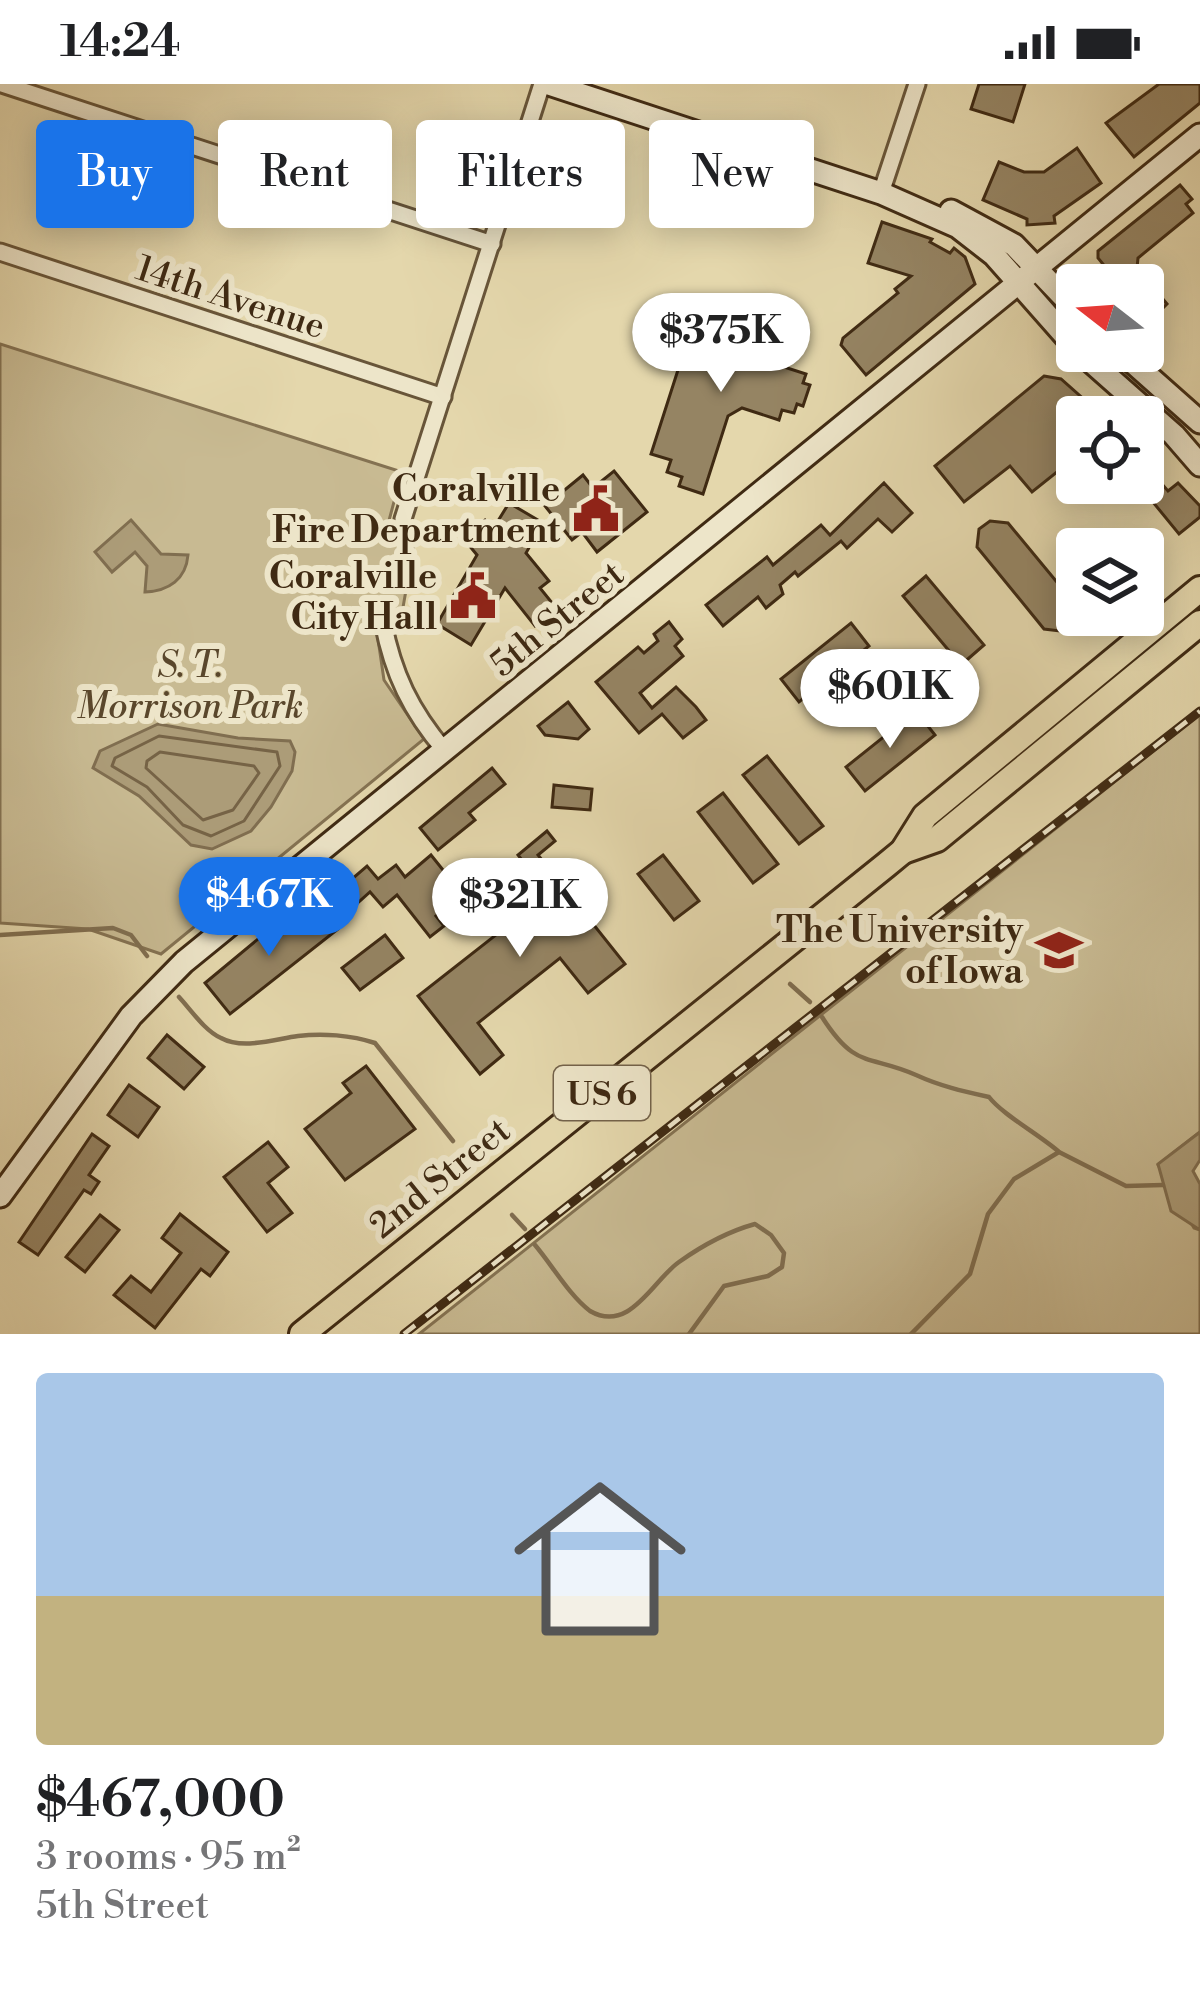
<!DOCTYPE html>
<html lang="en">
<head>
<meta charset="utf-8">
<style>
	body { margin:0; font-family:"Libre Bodoni",serif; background:#f6f6f6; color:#202124; height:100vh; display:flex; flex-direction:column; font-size:45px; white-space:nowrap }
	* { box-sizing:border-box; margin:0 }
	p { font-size:39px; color:#757577 }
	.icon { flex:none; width:66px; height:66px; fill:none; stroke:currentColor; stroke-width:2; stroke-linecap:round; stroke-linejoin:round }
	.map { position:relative; height:1250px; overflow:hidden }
	.side { display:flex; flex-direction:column; background:#fff; flex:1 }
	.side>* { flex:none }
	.banner { position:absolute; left:36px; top:36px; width:1128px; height:108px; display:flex; gap:24px }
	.needle { width:78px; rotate:287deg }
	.fabs { position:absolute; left:1056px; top:180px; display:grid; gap:24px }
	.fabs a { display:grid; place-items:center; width:108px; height:108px; border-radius:12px; background:#fff; box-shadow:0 6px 30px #0003; font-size:60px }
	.price { position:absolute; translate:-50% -102px; padding:0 27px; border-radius:42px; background:#fff; color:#222; font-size:39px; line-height:78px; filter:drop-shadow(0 3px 6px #0008) }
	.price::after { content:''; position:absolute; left:50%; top:72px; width:36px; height:27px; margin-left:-18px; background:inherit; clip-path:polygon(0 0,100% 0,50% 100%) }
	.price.selected { background:#1a73e8; color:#fff }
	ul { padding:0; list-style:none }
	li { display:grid; align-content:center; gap:24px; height:636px; padding:0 36px }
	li+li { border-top:3px solid #e0e0e0 }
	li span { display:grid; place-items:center; height:372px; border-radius:12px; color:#555 }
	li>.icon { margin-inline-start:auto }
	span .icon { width:216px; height:216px; fill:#fffc; stroke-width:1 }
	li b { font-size:51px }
	.chip { padding:0 42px; border-radius:12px; background:#fff; box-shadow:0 6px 30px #0003; font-size:42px; line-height:108px }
	.chip.selected { background:#1a73e8; color:#fff }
	.status { display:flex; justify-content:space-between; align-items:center; height:84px; padding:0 60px; background:#fff; direction:ltr }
	.status svg { height:33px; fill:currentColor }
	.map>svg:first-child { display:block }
	.green { fill:#c8ba92; stroke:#847252; stroke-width:3 }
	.water { fill:#ac9c78; stroke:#806e50; stroke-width:3 }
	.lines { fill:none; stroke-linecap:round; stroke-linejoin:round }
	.shore { stroke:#766346; stroke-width:3 }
	.stream { stroke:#806e50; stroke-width:4.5 }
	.building { fill:#958463; stroke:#3f2a13; stroke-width:3 }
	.street-casing { stroke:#685539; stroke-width:21 }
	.secondary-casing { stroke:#3f2a13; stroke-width:27 }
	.primary-casing { stroke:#3f2a13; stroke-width:30 }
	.street { stroke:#ede5c9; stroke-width:15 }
	.secondary { stroke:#ede5c9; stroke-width:21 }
	.primary { stroke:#e4d7ac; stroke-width:24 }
	.rail-casing { stroke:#3f2a13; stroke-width:9 }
	.rail { stroke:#ede5c9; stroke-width:4.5; stroke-dasharray:14; stroke-linecap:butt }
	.labels { text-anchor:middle; stroke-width:12; stroke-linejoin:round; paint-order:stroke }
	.shield { fill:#ede5c9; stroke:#73624a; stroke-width:3 }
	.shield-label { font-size:33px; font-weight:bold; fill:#3f2a13 }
	.street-label { font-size:36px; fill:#3f2a13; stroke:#ede5c9 }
	.poi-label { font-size:36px; font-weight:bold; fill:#3f2a13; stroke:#ede5c9; text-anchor:end }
	.park-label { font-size:36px; font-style:italic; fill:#5a472c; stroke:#ede5c9 }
</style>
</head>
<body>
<div class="status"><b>14:24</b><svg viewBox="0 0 49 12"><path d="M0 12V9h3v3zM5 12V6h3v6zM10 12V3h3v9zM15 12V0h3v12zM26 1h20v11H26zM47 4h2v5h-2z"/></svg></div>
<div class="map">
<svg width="1200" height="1250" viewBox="0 0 1200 1250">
	<rect width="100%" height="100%" fill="#e4d7ac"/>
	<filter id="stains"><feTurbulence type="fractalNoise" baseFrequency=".00167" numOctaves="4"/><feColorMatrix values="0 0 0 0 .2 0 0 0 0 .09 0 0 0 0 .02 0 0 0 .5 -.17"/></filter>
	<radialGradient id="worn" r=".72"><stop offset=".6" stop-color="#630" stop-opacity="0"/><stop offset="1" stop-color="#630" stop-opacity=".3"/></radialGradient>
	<!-- green -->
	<g class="green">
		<polygon points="0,260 402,388 387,444 400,447 414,461 402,529 374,528 384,596 424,655 161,870 88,845 0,839"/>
		<polygon points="1200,630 1200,1048 1158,1081 1194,1144 1200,1146 1200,1250 419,1250"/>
	</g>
	<!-- water -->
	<g class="water">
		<path d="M131,436L161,470L188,471C186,495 169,507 145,508L147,482L135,468L112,488L95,468Z"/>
		<polygon points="158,640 238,654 290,657 295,668 292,687 271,723 251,747 212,765 191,761 139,712 93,684 100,667"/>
		<polygon points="1200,1048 1200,1076 1193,1087 1200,1100 1200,1146 1171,1127 1158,1080"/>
	</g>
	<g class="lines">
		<!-- shore -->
		<g class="shore">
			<polygon points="159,652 277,668 280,682 244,737 211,752 183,741 147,703 112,682 115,674"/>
			<polygon points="160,668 254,682 259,689 233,726 203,736 146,684 147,677"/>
		</g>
		<!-- stream -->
		<g class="stream">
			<polyline points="0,851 113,844 131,851 147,872"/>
			<polyline points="790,900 810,918"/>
			<path d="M179,913C191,926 205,947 221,954C243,966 275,955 298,952C322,949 351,951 375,959L453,1057"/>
			<path d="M822,933C856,986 868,970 916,991C940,1002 962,1007 989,1013C1002,1030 1038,1050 1058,1067"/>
			<polyline points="512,1131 525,1145"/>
			<path d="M535,1161C552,1181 569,1211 590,1227C630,1250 653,1196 679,1178C703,1161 726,1148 755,1140L771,1151L784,1169L782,1183L768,1192L724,1202L689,1250"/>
			<polyline points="911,1250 970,1190 988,1130 1014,1095 1059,1068 1126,1102 1163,1101"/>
		</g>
	</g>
	<!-- building -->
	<g class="building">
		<polygon points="979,0 1025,0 1013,38 971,25"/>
		<polygon points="1159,0 1200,0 1200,19 1134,73 1106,39"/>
		<polygon points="1077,64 1101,99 1054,132 1055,139 1027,141 1027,135 983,116 999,78 1024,88 1044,88"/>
		<polygon points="1180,101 1192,115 1186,120 1193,129 1138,174 1137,184 1167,220 1143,244 1143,201 1120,201 1098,174 1098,167"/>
		<polygon points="882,138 932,155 930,158 950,169 954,164 965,173 975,200 866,291 841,261 843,254 898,209 895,205 911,192 868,179"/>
		<polygon points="695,233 738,247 742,236 761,242 755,262 787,272 784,283 806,290 803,299 810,301 803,322 797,320 794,329 782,326 779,336 742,324 728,332 703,410 679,402 682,393 667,388 671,376 651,370"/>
		<polygon points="1044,292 1061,295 1087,318 1070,333 1077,342 1077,372 1032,408 1010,382 964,418 935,382"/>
		<polygon points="614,387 647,428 597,468 582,448 572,456 545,422 583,391 593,404"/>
		<polygon points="884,399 912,429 892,448 878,435 847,464 841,457 798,492 795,488 780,501 783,510 766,524 758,513 723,542 706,521 767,473 773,481 821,441 830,451"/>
		<polygon points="1178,399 1200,422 1200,433 1179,450 1148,412 1162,400 1168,407"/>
		<polygon points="509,419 543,439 526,469 549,497 540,504 557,525 535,542 505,504 471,561 437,540 477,471 463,454 485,436 493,445"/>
		<polygon points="990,437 1008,439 1075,520 1073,537 1060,547 1044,545 977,463 979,445"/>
		<polygon points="926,492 984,561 961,581 903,512"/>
		<polygon points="669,538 682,555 675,562 683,572 640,609 652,624 676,603 696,623 706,636 683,654 662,630 639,649 596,598 638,563 644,569 658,557 654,550"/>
		<polygon points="851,539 869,562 799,618 781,595"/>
		<polygon points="568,618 589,645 578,655 545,651 538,642"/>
		<polygon points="916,627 935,651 865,707 846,683"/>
		<polygon points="767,672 823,742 799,760 743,691"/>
		<polygon points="492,684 505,700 469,729 475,736 438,766 420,744"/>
		<polygon points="554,701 592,705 590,726 552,723"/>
		<polygon points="723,709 778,780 753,799 698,728"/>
		<polygon points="547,747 555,757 538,771 625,880 588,909 560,874 478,939 503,971 480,990 418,912 524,829 511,814 536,794 518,771"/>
		<polygon points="431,771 463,811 436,832 444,842 430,853 397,811 383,823 370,808 352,824 338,807 367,782 378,795 396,781 405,793"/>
		<polygon points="663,771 699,817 674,836 638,790"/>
		<polygon points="320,822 338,845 230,930 205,899 281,836 289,846"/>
		<polygon points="385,851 403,874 360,906 342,884"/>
		<polygon points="167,951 204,983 184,1005 148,974"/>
		<polygon points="366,982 415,1045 345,1096 305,1045 351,1009 343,999"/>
		<polygon points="129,1001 159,1023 138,1053 108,1031"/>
		<polygon points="92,1050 109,1062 89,1091 99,1098 91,1110 84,1106 38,1171 19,1158"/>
		<polygon points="268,1058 288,1083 268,1099 292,1129 267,1148 224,1093"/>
		<polygon points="180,1130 228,1168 210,1192 201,1185 155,1244 114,1211 131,1192 151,1208 181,1169 162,1154"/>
		<polygon points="100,1131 119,1146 85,1188 66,1173"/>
	</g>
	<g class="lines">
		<defs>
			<g id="street">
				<polyline points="2,0 492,160"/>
				<polyline points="881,109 917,0"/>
				<polyline points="0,168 443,313"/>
				<polyline points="403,435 542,0"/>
				<path d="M383,538C393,590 411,627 445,667"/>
			</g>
			<g id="secondary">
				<polyline points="549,0 881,109 958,143 994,171 1077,265"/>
				<polyline points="951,127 1014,161 1077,227"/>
				<polyline points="1079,267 1174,351 1200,381"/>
				<polyline points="1120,267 1200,338"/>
				<polyline points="0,1112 131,932 184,878 1200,51"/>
			</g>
			<g id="primary">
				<polyline points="903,767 937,755 1200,539"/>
				<polyline points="302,1250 886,781 903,767 925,732 1200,505"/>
			</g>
		</defs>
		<!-- street casing -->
		<use href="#street" class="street-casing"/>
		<!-- secondary casing -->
		<use href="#secondary" class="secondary-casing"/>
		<!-- primary casing -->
		<use href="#primary" class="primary-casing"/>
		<!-- street -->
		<use href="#street" class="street"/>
		<!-- secondary -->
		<use href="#secondary" class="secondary"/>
		<!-- primary -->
		<use href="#primary" class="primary"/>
		<defs>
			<polyline id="rail" points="404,1250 1200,627"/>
		</defs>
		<!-- rail casing -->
		<use href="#rail" class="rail-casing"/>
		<!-- rail -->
		<use href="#rail" class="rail"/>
	</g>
	<!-- icons -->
	<defs>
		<symbol id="civic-bare" viewBox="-9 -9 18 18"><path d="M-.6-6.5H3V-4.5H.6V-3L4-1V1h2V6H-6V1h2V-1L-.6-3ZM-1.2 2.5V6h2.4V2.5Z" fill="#8f2418" stroke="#ede5c9" stroke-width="2.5" paint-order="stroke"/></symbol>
		<symbol id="university-bare" viewBox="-9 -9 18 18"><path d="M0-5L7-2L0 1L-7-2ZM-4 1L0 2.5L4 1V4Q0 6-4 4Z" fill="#8f2418" stroke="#ede5c9" stroke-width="2.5" paint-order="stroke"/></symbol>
	</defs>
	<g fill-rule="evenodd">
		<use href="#civic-bare" x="563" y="392" width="66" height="66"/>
		<use href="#civic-bare" x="440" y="479" width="66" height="66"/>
		<use href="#university-bare" x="1026" y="833" width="66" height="66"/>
	</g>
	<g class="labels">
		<!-- shield labels -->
		<rect class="shield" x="554" y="982" width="96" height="54" rx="9"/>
		<g class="shield-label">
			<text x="602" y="1021">US 6</text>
		</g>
		<!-- street labels -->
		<g class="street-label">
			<text transform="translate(231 212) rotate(18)" y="13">14th Avenue</text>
			<text transform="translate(556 534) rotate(-39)" y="13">5th Street</text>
			<text transform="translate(439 1093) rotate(-39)" y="13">2nd Street</text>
		</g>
		<!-- poi labels -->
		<g class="poi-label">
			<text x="560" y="417">Coralville<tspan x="560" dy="41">Fire Department</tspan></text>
			<text x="437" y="504">Coralville<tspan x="437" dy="41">City Hall</tspan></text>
			<text x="1023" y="858">The University<tspan x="1023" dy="41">of Iowa</tspan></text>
		</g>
		<!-- park labels -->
		<g class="park-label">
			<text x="190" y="593">S. T.<tspan x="190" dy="41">Morrison Park</tspan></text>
		</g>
	</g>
	<rect width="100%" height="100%" filter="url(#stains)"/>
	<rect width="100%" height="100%" fill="url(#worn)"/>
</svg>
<div class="fabs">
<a><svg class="needle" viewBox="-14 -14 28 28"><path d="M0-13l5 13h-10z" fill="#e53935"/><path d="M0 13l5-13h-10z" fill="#757577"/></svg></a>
<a><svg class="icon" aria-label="locate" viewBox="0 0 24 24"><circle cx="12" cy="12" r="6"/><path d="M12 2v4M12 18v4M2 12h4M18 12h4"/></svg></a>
<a><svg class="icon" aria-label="layers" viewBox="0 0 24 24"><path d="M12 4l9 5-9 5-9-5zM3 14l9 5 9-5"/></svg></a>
</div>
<b class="price" style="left:721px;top:311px">$375K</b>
<b class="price" style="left:890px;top:667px">$601K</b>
<b class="price selected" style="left:269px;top:875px">$467K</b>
<b class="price" style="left:520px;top:876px">$321K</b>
<div class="banner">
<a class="chip selected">Buy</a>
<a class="chip">Rent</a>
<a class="chip">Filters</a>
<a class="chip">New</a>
</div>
</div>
<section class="side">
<ul>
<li><span style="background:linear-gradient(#a9c7e8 60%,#c2b280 0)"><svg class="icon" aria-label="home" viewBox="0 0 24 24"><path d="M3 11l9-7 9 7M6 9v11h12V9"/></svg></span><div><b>$467,000</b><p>3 rooms · 95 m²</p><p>5th Street</p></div></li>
</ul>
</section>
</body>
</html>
